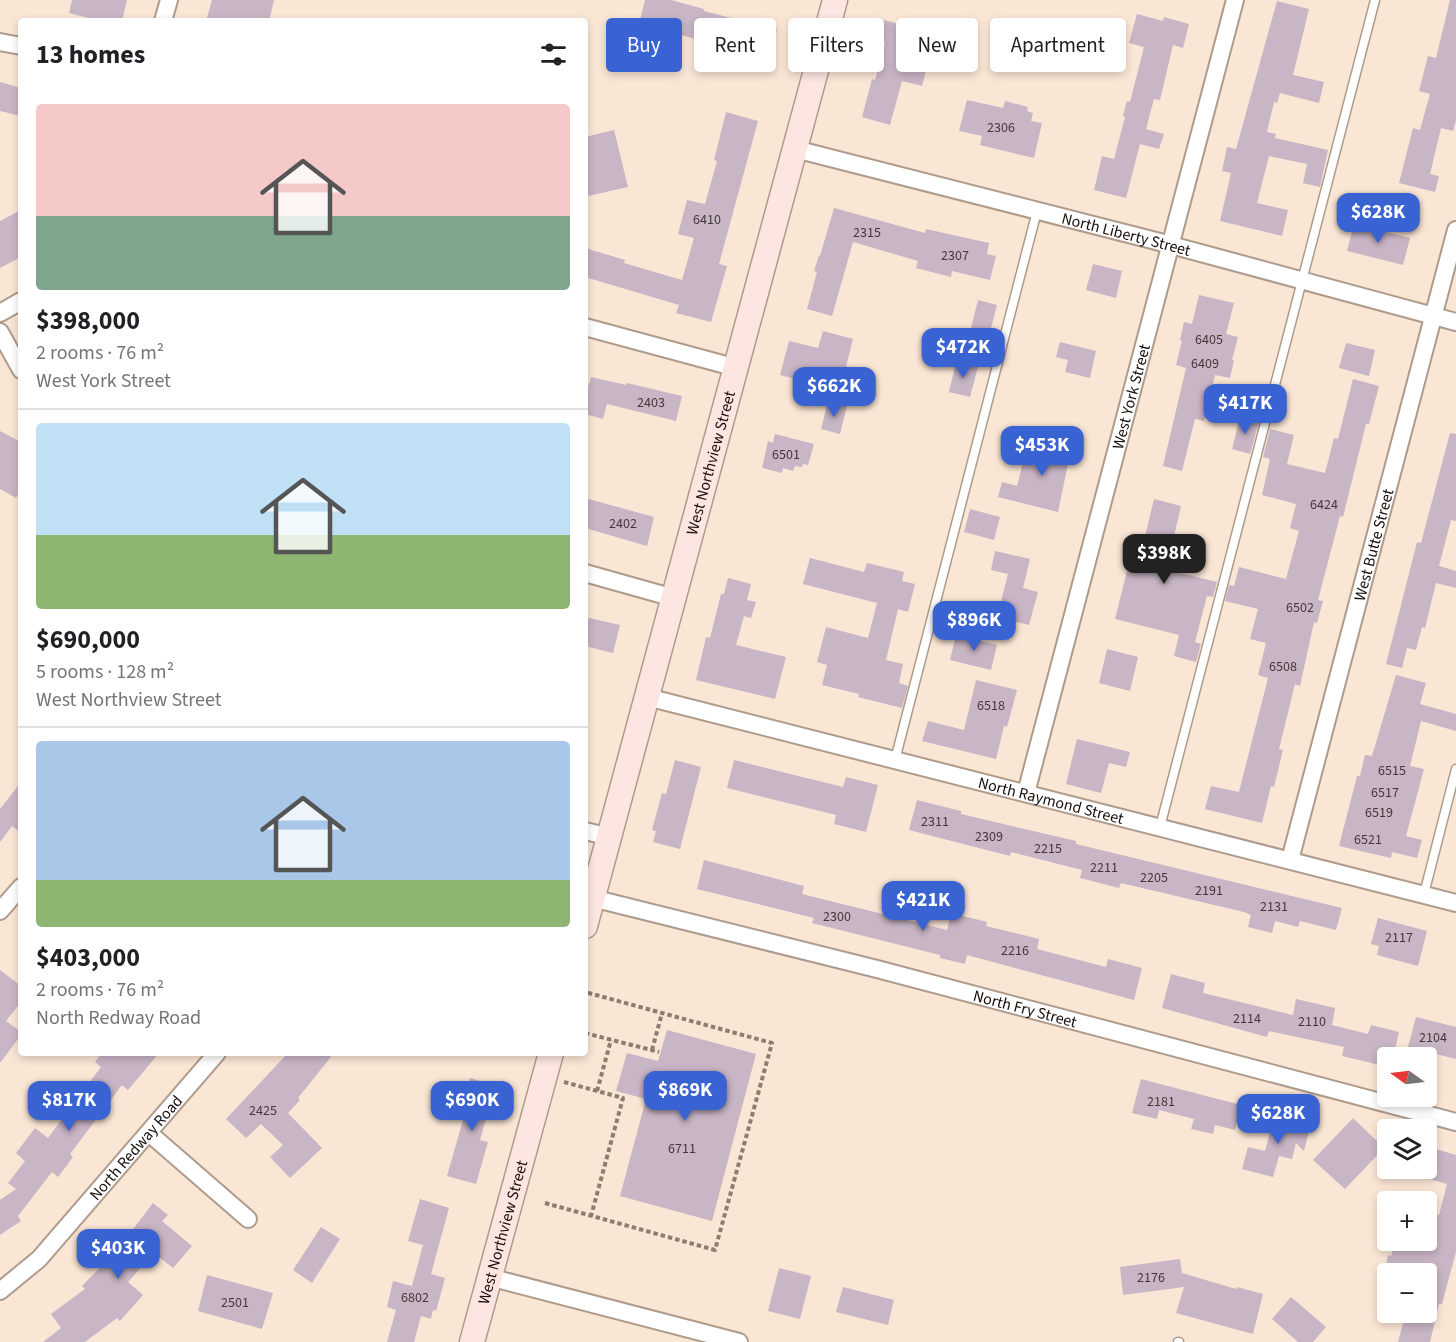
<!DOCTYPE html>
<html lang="en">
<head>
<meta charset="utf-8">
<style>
	body { margin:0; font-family:"Source Sans 3",sans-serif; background:#f2f2f2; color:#202124; height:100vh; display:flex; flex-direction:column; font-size:22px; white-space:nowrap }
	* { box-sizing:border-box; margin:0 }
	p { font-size:20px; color:#757577 }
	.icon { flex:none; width:33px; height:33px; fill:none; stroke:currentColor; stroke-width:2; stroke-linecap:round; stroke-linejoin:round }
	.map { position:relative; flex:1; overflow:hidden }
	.details { position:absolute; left:18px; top:18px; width:570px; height:1038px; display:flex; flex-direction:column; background:#fff; border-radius:6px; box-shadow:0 3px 9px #0003 }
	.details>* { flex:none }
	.hud { position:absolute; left:606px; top:18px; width:570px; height:54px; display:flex; gap:12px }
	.needle { width:39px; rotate:284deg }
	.tools { position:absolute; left:1377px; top:1047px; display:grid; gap:12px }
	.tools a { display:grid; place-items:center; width:60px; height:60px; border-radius:6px; background:#fff; box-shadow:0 3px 9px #0003; font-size:30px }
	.price { position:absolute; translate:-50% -51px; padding:0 14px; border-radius:12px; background:#3962d3; color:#fff; font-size:20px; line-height:39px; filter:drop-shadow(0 2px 3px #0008) }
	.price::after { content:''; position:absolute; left:50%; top:36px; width:18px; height:14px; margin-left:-9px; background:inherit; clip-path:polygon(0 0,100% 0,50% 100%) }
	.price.current { background:#222; color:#fff }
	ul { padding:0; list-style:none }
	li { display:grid; align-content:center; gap:12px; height:318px; padding:0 18px }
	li+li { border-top:2px solid #e0e0e0 }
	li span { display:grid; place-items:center; height:186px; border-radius:6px; color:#555 }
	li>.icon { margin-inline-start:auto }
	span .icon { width:108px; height:108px; fill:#fffc; stroke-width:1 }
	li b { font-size:26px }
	h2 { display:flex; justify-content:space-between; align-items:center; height:72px; padding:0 18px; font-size:26px }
	.chip { padding:0 21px; border-radius:6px; background:#fff; box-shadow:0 3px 9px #0003; font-size:21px; line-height:54px }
	.chip.current { background:#3962d3; color:#fff }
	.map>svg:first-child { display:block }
	.building { fill:#c8b5c5 }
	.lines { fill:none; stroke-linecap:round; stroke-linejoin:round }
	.lane-casing { stroke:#ae9b8c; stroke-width:11 }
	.street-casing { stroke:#ae9b8c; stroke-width:20 }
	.secondary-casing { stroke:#ae9b8c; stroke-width:27 }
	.path { stroke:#8b7d72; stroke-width:4; stroke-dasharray:4.5 3; stroke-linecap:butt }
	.lane { stroke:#fff; stroke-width:8 }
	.street { stroke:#fff; stroke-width:16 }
	.secondary { stroke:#fde5e1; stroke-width:24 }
	.labels { text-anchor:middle; stroke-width:6; stroke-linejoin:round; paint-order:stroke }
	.number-label { font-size:14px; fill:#423839 }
	.street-label { font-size:16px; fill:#160f0a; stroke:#fae6d5 }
</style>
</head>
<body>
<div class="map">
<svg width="1456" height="1342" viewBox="0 0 1456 1342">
	<rect width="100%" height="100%" fill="#fae6d5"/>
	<!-- building -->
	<g class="building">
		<polygon points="72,0 127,0 122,21 101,21 69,13"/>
		<polygon points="212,0 274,0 269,21 206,21"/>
		<polygon points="645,0 671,0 704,9 704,11 777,30 767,66 717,53 719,45 639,24"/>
		<polygon points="1450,0 1456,0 1456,120 1453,131 1441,128 1430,174 1439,176 1435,192 1399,183 1413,128 1420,130 1430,94 1419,91 1428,56 1436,58"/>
		<polygon points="1277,1 1309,9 1293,75 1324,82 1319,103 1280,93 1277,103 1274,102 1267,132 1276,134 1275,138 1328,150 1320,187 1303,183 1307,164 1269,156 1257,203 1288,210 1282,236 1220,221 1231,173 1222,171 1227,147 1236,149"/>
		<polygon points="1137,14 1163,21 1164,17 1189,24 1183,48 1173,45 1160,100 1154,99 1146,129 1164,134 1159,149 1140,144 1126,198 1094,190 1102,156 1114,159 1125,117 1123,116 1127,101 1130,102 1144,47 1129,43"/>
		<polygon points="884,20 936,34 922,86 902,81 890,125 862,117 872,79 875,80 885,44 879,42"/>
		<polygon points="0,82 21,88 21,116 0,111"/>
		<polygon points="967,100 1003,108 1005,101 1028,107 1027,111 1033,113 1031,121 1042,123 1034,158 980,145 982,136 959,131"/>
		<polygon points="726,112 758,121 719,264 727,266 711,322 676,313 679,305 585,277 585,248 625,260 624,263 682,280 694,238 678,234 687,200 705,204 717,161 714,160"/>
		<polygon points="614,130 628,187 588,196 585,184 585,137"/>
		<polygon points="834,208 925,233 926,229 989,243 987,254 996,256 990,280 952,271 951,277 916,268 918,261 853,242 832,316 807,309 817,272 814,271 819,255 820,256"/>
		<polygon points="21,210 21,257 0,268 0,221"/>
		<polygon points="1354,224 1410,238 1403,265 1347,251"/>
		<polygon points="1093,264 1122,271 1116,298 1086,290"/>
		<polygon points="1199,295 1234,303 1226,334 1238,337 1232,360 1234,360 1230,378 1215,375 1204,421 1195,419 1182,471 1163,466 1186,368 1176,365 1182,341 1180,340 1184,322 1192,324"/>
		<polygon points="978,300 997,305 990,332 971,328"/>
		<polygon points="823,331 853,339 840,390 780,375 789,341 818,348"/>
		<polygon points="1060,342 1096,351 1090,378 1065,372 1068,360 1056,357"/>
		<polygon points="1346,343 1375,350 1369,376 1339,368"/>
		<polygon points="956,362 978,367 970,397 949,392"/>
		<polygon points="591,377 626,385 627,383 682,396 676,421 607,404 603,419 585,414 585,384 589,385"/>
		<polygon points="1353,379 1379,386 1369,424 1366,424 1343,517 1340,516 1318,600 1323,601 1317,623 1314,622 1300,686 1295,684 1279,749 1283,750 1274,787 1271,786 1262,823 1205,809 1211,786 1239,792 1268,678 1258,675 1266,643 1250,639 1258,609 1225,601 1229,585 1234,586 1239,567 1286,579 1299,531 1290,528 1296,504 1262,495 1270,459 1263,457 1270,429 1294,435 1287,464 1325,473 1334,438 1338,439"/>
		<polygon points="828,401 847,406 840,434 821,429"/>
		<polygon points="1240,417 1259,422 1250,454 1232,449"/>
		<polygon points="0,431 21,442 21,489 16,498 0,489"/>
		<polygon points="1450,433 1456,434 1456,521 1451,520 1439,566 1456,571 1456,588 1436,583 1425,628 1422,627 1416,650 1407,648 1402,668 1386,664 1417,542 1421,543"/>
		<polygon points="775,434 814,444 808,465 803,464 802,467 795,466 793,471 783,468 782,473 762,468 768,441 773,443"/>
		<polygon points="1048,434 1073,440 1058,512 998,497 1002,482 1017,486 1023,463 1040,467"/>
		<polygon points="585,498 654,517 647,546 585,528"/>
		<polygon points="1154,499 1181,506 1171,549 1186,553 1180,573 1217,582 1213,597 1207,596 1195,642 1201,644 1196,662 1174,656 1179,635 1115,619 1135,539 1144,541"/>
		<polygon points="970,509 1000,517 994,540 964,532"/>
		<polygon points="995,551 1030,559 1023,588 1038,592 1029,625 997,617 1008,574 991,570"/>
		<polygon points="810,558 864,572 867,563 904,572 902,581 915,584 908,612 898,609 886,660 903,664 899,683 908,686 902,708 858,697 859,694 822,685 827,665 817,662 826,627 868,638 877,603 803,584"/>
		<polygon points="728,578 751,584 747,600 756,602 751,618 744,616 736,645 786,657 775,699 696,680 706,637 710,638 721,594 724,594"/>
		<polygon points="585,617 620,625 613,653 585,646"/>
		<polygon points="956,635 997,645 991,670 950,660"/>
		<polygon points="1107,649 1138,657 1130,691 1099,683"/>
		<polygon points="1396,675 1426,683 1420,704 1456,714 1456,731 1421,721 1410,766 1424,769 1406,836 1422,840 1417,858 1392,852 1391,858 1339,846 1357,776 1360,776 1365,755 1372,756"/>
		<polygon points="976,680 1017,690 1007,727 1004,726 996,759 922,741 928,721 964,730"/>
		<polygon points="1077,739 1130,752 1126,767 1109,763 1101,793 1066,784"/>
		<polygon points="675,760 701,767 680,849 653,842 656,831 652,830 662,793 666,794"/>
		<polygon points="734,760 843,787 846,777 878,785 866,832 834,824 836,815 727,788"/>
		<polygon points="21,782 21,833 12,826 0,842 0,809"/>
		<polygon points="917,800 961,811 961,814 1076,841 1076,844 1342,908 1336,930 1300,921 1298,927 1275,921 1272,933 1248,927 1251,915 1244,912 1121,883 1119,888 1080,878 1082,870 1011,852 1010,856 909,830"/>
		<polygon points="704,860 804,886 802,894 947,930 951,913 987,922 986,926 1039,939 1037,949 1106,967 1108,959 1142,968 1134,1000 967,955 965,964 940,958 940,955 812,923 814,918 697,889"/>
		<polygon points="1378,918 1427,931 1418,966 1377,955 1379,946 1371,944"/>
		<polygon points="0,970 21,986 21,1002 6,1021 21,1032 21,1035 0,1063"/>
		<polygon points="1171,974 1205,983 1203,993 1293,1015 1296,999 1335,1008 1332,1025 1368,1034 1371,1025 1399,1032 1393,1058 1388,1058 1388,1067 1342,1056 1344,1047 1269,1031 1267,1037 1162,1008"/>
		<polygon points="1416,1017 1456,1027 1456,1059 1408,1047"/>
		<polygon points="667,1030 756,1054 712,1221 620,1196 646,1099 616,1091 627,1053 658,1061"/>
		<polygon points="102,1053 159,1053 128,1090 122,1085 70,1154 73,1157 58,1177 52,1172 18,1216 21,1221 0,1235 0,1200 16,1189 8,1183 25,1161 16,1153 35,1128 48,1138 101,1067 95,1062"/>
		<polygon points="288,1053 334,1053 298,1098 300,1100 288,1113 322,1148 290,1178 270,1157 283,1145 261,1124 246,1138 226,1119"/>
		<polygon points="470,1078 494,1085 492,1091 497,1092 492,1109 489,1108 480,1140 488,1142 476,1184 447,1176 465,1113 461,1112"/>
		<polygon points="1141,1079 1241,1105 1235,1130 1215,1125 1213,1134 1191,1129 1194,1119 1159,1110 1157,1119 1132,1113"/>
		<polygon points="1275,1113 1311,1123 1304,1151 1296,1143 1292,1159 1279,1156 1273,1177 1242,1169 1248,1147 1265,1151"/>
		<polygon points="1353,1118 1384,1148 1345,1189 1313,1160"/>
		<polygon points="1426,1146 1456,1155 1456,1252 1442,1304 1439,1304 1430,1342 1398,1342 1406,1312 1426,1312 1426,1274 1384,1274 1388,1255 1391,1256 1395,1240 1426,1240 1426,1212 1439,1215 1447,1184 1426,1178"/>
		<polygon points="420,1199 449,1208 431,1274 445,1278 436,1311 433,1310 431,1319 421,1316 414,1342 387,1342 396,1310 387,1307 393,1281 412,1286 423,1245 408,1241"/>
		<polygon points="153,1203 168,1215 162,1221 192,1246 173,1268 154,1253 128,1282 143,1295 120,1321 117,1318 85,1342 43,1342 61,1328 51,1314 85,1289 82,1286 117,1250"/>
		<polygon points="321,1227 340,1239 312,1283 293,1270"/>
		<polygon points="1180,1259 1182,1273 1236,1289 1237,1287 1263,1294 1253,1334 1176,1313 1184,1287 1123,1295 1120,1267"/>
		<polygon points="779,1268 811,1276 800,1319 768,1311"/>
		<polygon points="207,1275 273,1293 262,1329 198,1311"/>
		<polygon points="843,1287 894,1300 888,1325 836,1312"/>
		<polygon points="1291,1297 1326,1327 1313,1342 1298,1342 1272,1319"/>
	</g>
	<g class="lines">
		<defs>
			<g id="lane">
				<polyline points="895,760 1037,211"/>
				<polyline points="1160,827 1375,0"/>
				<polyline points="1424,894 1456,769"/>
				<polyline points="1178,1342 1179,1342"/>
			</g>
			<g id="street">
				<polyline points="163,21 169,0"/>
				<polyline points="0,42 21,46"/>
				<path id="s1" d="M795,149L1156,241L1456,322"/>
				<polyline points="0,313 21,301"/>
				<polyline points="585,327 737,368"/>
				<polyline points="0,332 21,370"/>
				<polyline points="585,573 674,598"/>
				<path id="s2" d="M647,697L1456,903"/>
				<path id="s3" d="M1026,793L1235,0"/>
				<polyline points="585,831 610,837"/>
				<path id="s4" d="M1290,860L1456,230"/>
				<path id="s5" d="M592,898L877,969L1456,1122"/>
				<polyline points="0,911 21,887"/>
				<polyline points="149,1133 248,1219"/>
				<polyline points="489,1277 739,1342"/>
				<path id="s6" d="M0,1291L39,1259L217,1053"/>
			</g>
			<g id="secondary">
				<path id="s7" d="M585,926L835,0"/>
				<path id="s8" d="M472,1342L551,1053"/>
			</g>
		</defs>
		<!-- lane casing -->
		<use href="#lane" class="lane-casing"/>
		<!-- street casing -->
		<use href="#street" class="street-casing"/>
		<!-- secondary casing -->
		<use href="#secondary" class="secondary-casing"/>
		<!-- path -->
		<g class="path">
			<polyline points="585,1033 659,1052"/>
			<polyline points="652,1050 662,1013"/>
			<polyline points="564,1082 623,1098 591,1216"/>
			<polyline points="597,1091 611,1040"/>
			<polyline points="545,1203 715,1250 772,1043 585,992"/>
		</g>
		<!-- lane -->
		<use href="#lane" class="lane"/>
		<!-- street -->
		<use href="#street" class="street"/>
		<!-- secondary -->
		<use href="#secondary" class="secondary"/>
	</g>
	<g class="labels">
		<!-- number labels -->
		<g class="number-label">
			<text x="1001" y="132">2306</text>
			<text x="707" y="224">6410</text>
			<text x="867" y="237">2315</text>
			<text x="955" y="260">2307</text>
			<text x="1209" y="344">6405</text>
			<text x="1205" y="368">6409</text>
			<text x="651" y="407">2403</text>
			<text x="786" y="459">6501</text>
			<text x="1324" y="509">6424</text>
			<text x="623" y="528">2402</text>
			<text x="1300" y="612">6502</text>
			<text x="1283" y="671">6508</text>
			<text x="991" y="710">6518</text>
			<text x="1392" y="775">6515</text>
			<text x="1385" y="797">6517</text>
			<text x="1379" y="817">6519</text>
			<text x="935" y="826">2311</text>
			<text x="989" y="841">2309</text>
			<text x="1368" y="844">6521</text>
			<text x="1048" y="853">2215</text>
			<text x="1104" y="872">2211</text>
			<text x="1154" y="882">2205</text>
			<text x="1209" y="895">2191</text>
			<text x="1274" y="911">2131</text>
			<text x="837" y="921">2300</text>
			<text x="1399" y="942">2117</text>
			<text x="1015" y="955">2216</text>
			<text x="1247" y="1023">2114</text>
			<text x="1312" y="1026">2110</text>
			<text x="1433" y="1042">2104</text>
			<text x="1161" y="1106">2181</text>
			<text x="263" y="1115">2425</text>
			<text x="682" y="1153">6711</text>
			<text x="1151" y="1282">2176</text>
			<text x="415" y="1302">6802</text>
			<text x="235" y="1307">2501</text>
		</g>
		<!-- street labels -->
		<g class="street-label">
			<text dy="6" stroke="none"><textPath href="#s1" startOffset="342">North Liberty Street</textPath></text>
			<text dy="6" stroke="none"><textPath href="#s3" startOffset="410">West York Street</textPath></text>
			<text dy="6" stroke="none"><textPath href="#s7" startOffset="480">West Northview Street</textPath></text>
			<text dy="6" stroke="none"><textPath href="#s4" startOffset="326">West Butte Street</textPath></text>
			<text dy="6" stroke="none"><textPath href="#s2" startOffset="417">North Raymond Street</textPath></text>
			<text dy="6" stroke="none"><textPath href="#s5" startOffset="447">North Fry Street</textPath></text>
			<text dy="6" stroke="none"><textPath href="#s6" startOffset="198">North Redway Road</textPath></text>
			<text dy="6" stroke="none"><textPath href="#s8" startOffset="114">West Northview Street</textPath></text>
		</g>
	</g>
</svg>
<div class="tools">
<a><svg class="needle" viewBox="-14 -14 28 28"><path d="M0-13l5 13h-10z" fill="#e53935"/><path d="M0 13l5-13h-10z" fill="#757577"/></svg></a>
<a><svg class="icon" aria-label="layers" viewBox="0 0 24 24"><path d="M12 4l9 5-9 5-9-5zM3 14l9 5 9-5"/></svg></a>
<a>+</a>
<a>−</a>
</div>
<b class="price" style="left:1378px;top:244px">$628K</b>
<b class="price" style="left:963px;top:379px">$472K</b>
<b class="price" style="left:834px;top:418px">$662K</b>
<b class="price" style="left:1245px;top:435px">$417K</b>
<b class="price" style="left:1042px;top:477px">$453K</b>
<b class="price current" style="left:1164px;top:585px">$398K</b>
<b class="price" style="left:974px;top:652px">$896K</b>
<b class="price" style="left:923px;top:932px">$421K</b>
<b class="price" style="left:685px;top:1122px">$869K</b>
<b class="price" style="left:69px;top:1132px">$817K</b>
<b class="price" style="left:472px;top:1132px">$690K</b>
<b class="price" style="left:1278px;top:1145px">$628K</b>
<b class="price" style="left:118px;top:1280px">$403K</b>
<div class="hud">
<a class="chip current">Buy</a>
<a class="chip">Rent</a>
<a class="chip">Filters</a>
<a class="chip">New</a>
<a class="chip">Apartment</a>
</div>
<section class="details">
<h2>13 homes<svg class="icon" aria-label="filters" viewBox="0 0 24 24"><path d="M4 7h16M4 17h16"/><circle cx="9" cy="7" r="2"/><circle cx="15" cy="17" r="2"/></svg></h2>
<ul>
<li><span style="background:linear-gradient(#f6c9c9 60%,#7fa58c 0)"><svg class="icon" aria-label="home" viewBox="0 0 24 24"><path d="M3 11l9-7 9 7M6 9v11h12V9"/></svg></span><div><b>$398,000</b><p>2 rooms · 76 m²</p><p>West York Street</p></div></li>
<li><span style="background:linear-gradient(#bfe0f5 60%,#8fb573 0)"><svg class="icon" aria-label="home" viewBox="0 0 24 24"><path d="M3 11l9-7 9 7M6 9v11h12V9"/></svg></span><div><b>$690,000</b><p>5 rooms · 128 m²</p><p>West Northview Street</p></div></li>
<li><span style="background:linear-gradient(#a9c7e8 75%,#8fb573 0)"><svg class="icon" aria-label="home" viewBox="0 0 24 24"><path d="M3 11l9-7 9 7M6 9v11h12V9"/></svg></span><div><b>$403,000</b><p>2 rooms · 76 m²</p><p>North Redway Road</p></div></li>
</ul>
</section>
</div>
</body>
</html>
